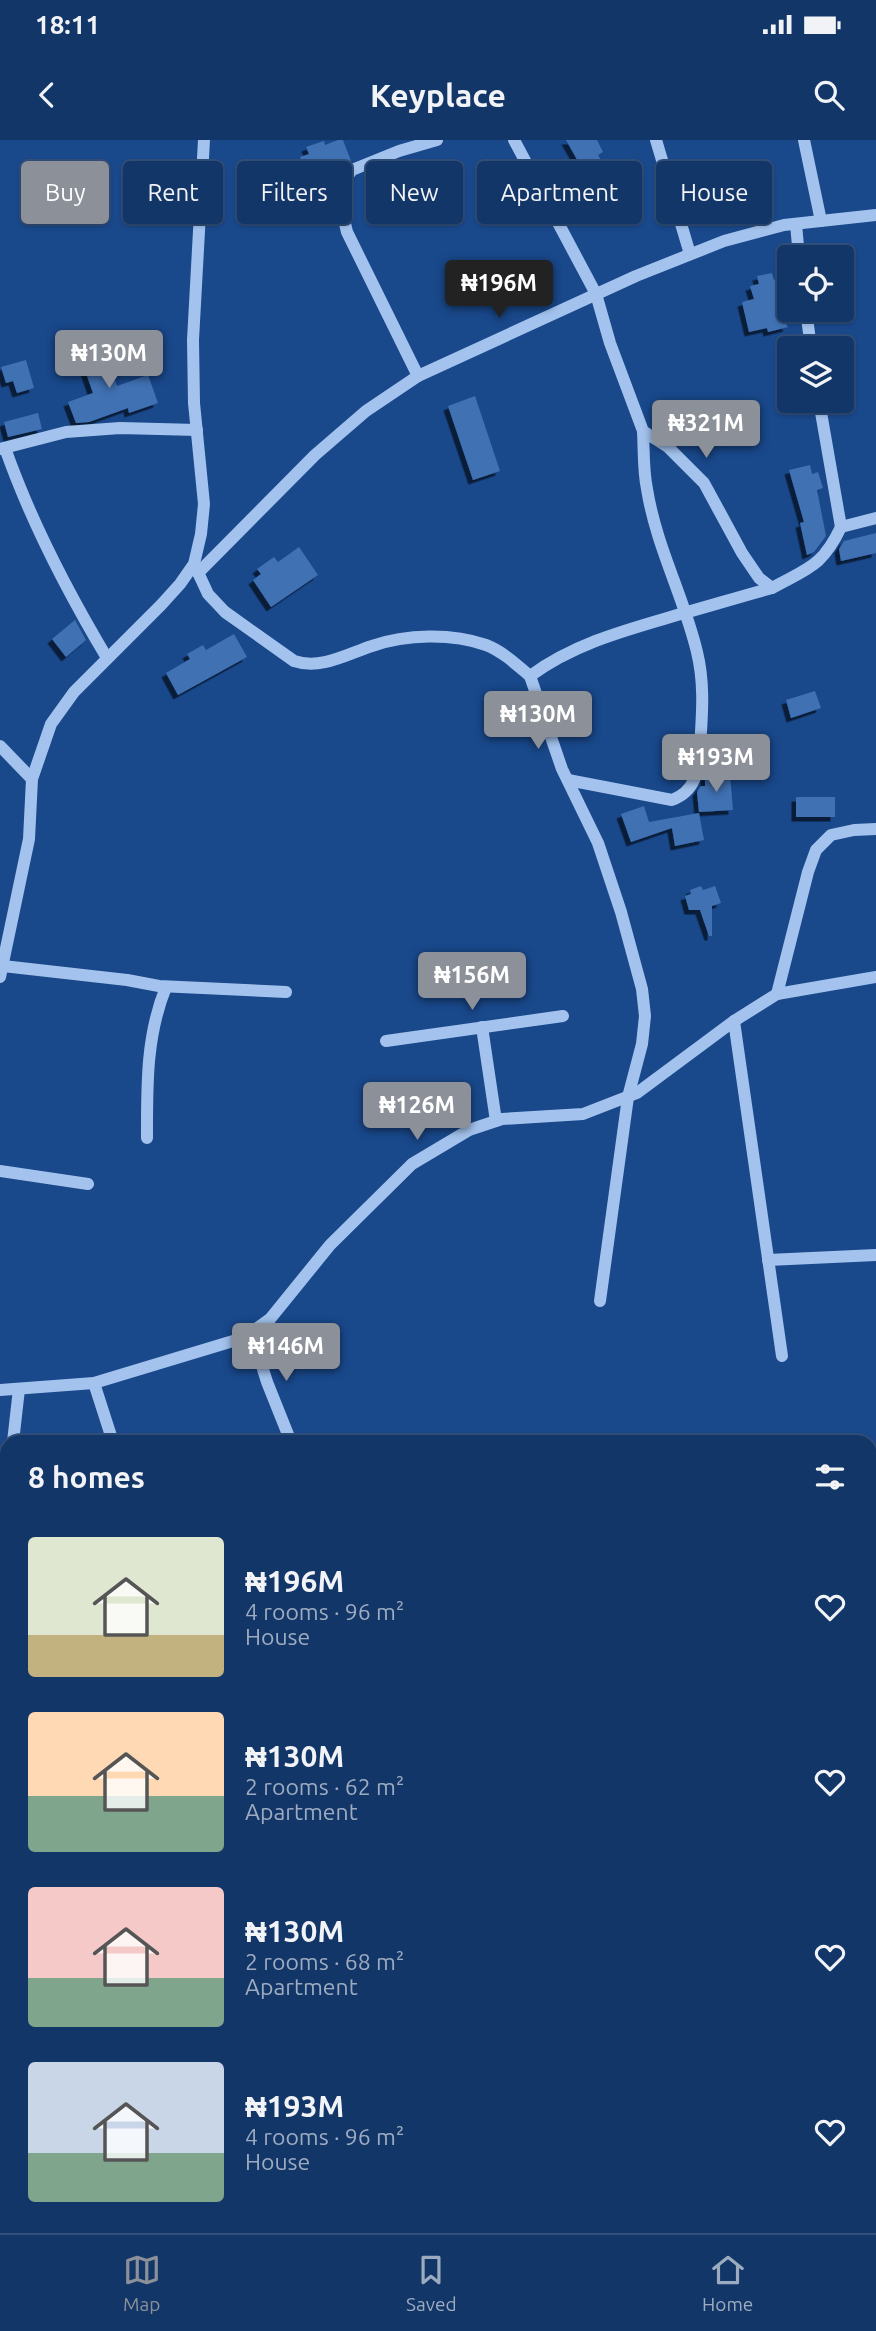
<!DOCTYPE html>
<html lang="en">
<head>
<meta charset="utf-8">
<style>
	body { margin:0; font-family:Ubuntu,sans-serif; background:#1c3e6e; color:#f1f3f6; height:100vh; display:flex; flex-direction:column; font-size:26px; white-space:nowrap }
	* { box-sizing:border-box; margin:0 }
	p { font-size:23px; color:#9dabc0 }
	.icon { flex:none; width:38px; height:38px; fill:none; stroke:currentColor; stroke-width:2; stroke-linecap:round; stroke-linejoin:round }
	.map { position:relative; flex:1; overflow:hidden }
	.panel { position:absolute; left:0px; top:1295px; width:877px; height:798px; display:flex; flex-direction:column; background:#133668; border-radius:21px 21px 0 0; box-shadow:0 2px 5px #0004,0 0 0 2px #32507c }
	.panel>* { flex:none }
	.top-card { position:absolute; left:21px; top:21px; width:835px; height:63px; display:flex; gap:14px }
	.controls { position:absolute; left:777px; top:105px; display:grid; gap:14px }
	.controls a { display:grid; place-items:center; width:77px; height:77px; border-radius:7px; background:#133668; box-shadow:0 2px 5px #0004,0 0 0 2px #32507c; font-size:35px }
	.price { position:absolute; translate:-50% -60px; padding:0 16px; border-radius:7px; background:#8c9099; color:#fff; font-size:23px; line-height:46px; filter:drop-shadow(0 2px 4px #0008) }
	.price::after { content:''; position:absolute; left:50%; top:42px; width:21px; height:16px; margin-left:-10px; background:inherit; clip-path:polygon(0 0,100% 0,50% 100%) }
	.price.selected { background:#222; color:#fff }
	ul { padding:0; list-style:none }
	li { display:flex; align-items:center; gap:21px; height:175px; padding:0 28px }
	li span { display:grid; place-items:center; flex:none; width:196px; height:140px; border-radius:7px; color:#555 }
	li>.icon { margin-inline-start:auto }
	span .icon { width:84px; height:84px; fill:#fffc; stroke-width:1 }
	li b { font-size:30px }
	h2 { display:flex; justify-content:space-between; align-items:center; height:84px; padding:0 28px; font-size:30px }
	.chip { padding:0 24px; border-radius:7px; background:#133668; box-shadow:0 2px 5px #0004,0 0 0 2px #32507c; font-size:24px; line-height:63px }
	.chip.selected { background:#8c9099; color:#fff }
	.status { display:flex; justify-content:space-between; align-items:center; height:49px; padding:0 35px; background:#133668; direction:ltr }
	.status svg { height:19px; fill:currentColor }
	header { display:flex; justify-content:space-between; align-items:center; height:91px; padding:0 28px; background:#133668; font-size:32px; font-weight:700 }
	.dock { display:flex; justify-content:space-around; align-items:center; height:98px; border-top:2px solid #32507c; background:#133668; font-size:19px; color:#9dabc0 }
	.dock a { display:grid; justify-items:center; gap:4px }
	.dock .selected { color:#8c9099 }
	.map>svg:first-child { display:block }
	.building { fill:#4171b3; filter:url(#shadow) }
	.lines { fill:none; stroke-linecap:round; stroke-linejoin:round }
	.minor { stroke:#a3c3ee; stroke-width:12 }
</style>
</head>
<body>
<div class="status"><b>18:11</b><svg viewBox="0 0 49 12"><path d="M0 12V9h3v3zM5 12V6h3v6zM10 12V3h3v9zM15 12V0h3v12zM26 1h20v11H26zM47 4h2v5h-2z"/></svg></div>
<header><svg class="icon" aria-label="back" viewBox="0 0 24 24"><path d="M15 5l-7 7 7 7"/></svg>Keyplace<svg class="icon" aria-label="search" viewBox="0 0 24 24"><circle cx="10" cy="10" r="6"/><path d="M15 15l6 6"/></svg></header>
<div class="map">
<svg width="876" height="2093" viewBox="0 0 876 2093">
	<defs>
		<filter id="shadow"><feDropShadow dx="-4.5" dy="4.5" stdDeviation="0" flood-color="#0009"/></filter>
	</defs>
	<rect width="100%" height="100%" fill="#19488b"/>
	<!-- building -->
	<g class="building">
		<polygon points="338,0 343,0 351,21 331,28 333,33 315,39 313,32 306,34 300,17 309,14 306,7 324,1 325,5"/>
		<polygon points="566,0 597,0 603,12 598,15 602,22 584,32"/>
		<polygon points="772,133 774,140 778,139 779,144 785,142 786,151 789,150 789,180 784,181 788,187 768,192 767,188 749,192 742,162 754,159 750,146 759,144 757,136"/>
		<polygon points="103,204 117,246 148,235 158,263 129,273 128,268 89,282 76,283 68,262 93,253 79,213"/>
		<polygon points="26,220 34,248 17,253 13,241 6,243 1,227"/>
		<polygon points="475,256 500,331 473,340 448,266"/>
		<polygon points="38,273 42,289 8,297 4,282"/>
		<polygon points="810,325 812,334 818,332 823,348 817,350 826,396 814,412 807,415 800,383 804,382 789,330"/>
		<polygon points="876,393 876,413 841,421 839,409 844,401"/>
		<polygon points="299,407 318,435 271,467 253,440 261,434 257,429 274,417 278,422"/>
		<polygon points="75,480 86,500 66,517 52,499"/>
		<polygon points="234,494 247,517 178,555 166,533 190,519 187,514 203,505 206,510"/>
		<polygon points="815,551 821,568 791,578 786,560"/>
		<polygon points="730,634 733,670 699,672 697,652 701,646 705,646 705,636"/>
		<rect x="796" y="657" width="39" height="20"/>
		<polygon points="644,666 649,682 699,673 704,700 675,706 672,688 631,702 621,674"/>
		<polygon points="701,746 703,750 715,746 721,763 712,766 712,796 709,796 700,770 689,770 685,756 691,754 690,750"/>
	</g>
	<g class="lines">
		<!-- minor -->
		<g class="minor">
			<path d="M514,0L596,154L610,203L643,291L668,307L704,343L742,413L759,438L772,448C808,428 822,427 841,387"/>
			<polyline points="656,0 690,114"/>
			<polyline points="804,0 821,81"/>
			<polyline points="796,84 799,117"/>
			<polyline points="806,170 811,208"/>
			<polyline points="418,236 347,92 341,67 341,45 352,30 399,11 437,0"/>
			<polyline points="819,261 841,387 876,378"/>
			<path d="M5,308C31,382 67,451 107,518"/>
			<polyline points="0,309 66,292 120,288 197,290"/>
			<path d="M195,426L208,454L225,472L294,521C321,530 347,514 372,506C406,494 452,493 486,505C502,511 517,525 530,536"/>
			<polyline points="198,433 315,315 366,271 418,236 636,136 724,101 784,85 876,75"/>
			<polyline points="0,606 32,639"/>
			<path d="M568,640L672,660C696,651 698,631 700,608C702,575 705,545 697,512C684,457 656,406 647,349C643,330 644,310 643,291"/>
			<polyline points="3,826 127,840 159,846 286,852"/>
			<polyline points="0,837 29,699 32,639 51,584 74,552 161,465 180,444 194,424 201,394 204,364 194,263 193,200 204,0"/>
			<polyline points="777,854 808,732 816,710 831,695 854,690 876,689"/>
			<polyline points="734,881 782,1216"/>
			<polyline points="482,887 496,981"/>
			<polyline points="386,901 563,876"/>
			<path d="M147,998C147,946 146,896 166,847"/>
			<polyline points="0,1031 88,1044"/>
			<polyline points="768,1120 876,1115"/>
			<path d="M600,1161L628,957L642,904L645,876L642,849L621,772L598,703L562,629L530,536C576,502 630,489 684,473C713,465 742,456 772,448"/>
			<polyline points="252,1194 267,1242 291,1302"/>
			<polyline points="94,1243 113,1302"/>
			<polyline points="0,1250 94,1243 243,1198 270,1179 330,1105 412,1024 469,990 502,979 583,974 637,953 734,881 777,854 876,837"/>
			<polyline points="13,1302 19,1249"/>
			<polyline points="0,1414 7,1355"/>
			<polyline points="870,1607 876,1608"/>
			<polyline points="870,1740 876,1728"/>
			<polyline points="0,1856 7,1853"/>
			<polyline points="0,2002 7,2003"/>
			<polyline points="367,2093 369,2086"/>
			<polyline points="528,2093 530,2086"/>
			<polyline points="673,2093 673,2086"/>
		</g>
	</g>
</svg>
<div class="controls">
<a><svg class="icon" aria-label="locate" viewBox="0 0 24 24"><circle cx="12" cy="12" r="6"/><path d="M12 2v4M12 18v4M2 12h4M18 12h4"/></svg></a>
<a><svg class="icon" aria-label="layers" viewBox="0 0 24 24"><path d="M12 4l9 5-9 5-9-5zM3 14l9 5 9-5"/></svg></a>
</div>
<b class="price selected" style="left:499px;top:180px">₦196M</b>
<b class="price" style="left:109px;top:250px">₦130M</b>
<b class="price" style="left:706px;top:320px">₦321M</b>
<b class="price" style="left:538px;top:611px">₦130M</b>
<b class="price" style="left:716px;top:654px">₦193M</b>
<b class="price" style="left:472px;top:872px">₦156M</b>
<b class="price" style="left:417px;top:1002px">₦126M</b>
<b class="price" style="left:286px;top:1243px">₦146M</b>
<div class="top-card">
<a class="chip selected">Buy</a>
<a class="chip">Rent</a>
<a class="chip">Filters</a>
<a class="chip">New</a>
<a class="chip">Apartment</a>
<a class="chip">House</a>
</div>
<section class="panel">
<h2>8 homes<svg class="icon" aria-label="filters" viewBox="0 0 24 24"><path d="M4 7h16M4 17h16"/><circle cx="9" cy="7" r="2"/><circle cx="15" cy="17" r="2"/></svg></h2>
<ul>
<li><span style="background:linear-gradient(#dfe7d0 70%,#c2b280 0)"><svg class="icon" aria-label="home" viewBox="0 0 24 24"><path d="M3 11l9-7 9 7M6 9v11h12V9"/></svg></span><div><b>₦196M</b><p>4 rooms · 96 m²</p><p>House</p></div><svg class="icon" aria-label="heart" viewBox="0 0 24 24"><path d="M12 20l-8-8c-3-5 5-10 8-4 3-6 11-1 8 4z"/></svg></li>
<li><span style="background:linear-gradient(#ffd9b3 60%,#7fa58c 0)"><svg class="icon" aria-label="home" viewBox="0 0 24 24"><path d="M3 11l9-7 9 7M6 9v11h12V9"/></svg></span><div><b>₦130M</b><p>2 rooms · 62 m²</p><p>Apartment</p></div><svg class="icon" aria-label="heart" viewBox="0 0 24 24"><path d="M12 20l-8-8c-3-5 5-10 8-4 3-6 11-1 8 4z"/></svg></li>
<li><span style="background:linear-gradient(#f6c9c9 65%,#7fa58c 0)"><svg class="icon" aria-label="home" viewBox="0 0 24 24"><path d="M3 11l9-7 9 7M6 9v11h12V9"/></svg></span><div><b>₦130M</b><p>2 rooms · 68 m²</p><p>Apartment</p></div><svg class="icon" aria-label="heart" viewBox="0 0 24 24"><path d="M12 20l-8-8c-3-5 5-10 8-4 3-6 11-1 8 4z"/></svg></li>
<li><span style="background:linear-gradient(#c9d6e8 65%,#7fa58c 0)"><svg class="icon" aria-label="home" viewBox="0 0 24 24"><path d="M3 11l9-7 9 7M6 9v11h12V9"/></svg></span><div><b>₦193M</b><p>4 rooms · 96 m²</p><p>House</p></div><svg class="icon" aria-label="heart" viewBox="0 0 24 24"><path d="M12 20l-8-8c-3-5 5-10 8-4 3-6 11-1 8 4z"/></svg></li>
</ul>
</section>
</div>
<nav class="dock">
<a class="selected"><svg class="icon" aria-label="map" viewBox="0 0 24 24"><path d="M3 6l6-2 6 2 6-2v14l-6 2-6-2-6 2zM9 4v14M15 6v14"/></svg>Map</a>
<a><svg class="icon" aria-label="saved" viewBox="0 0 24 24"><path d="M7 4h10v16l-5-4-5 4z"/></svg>Saved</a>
<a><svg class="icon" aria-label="home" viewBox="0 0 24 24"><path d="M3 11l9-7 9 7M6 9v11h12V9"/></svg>Home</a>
</nav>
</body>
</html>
